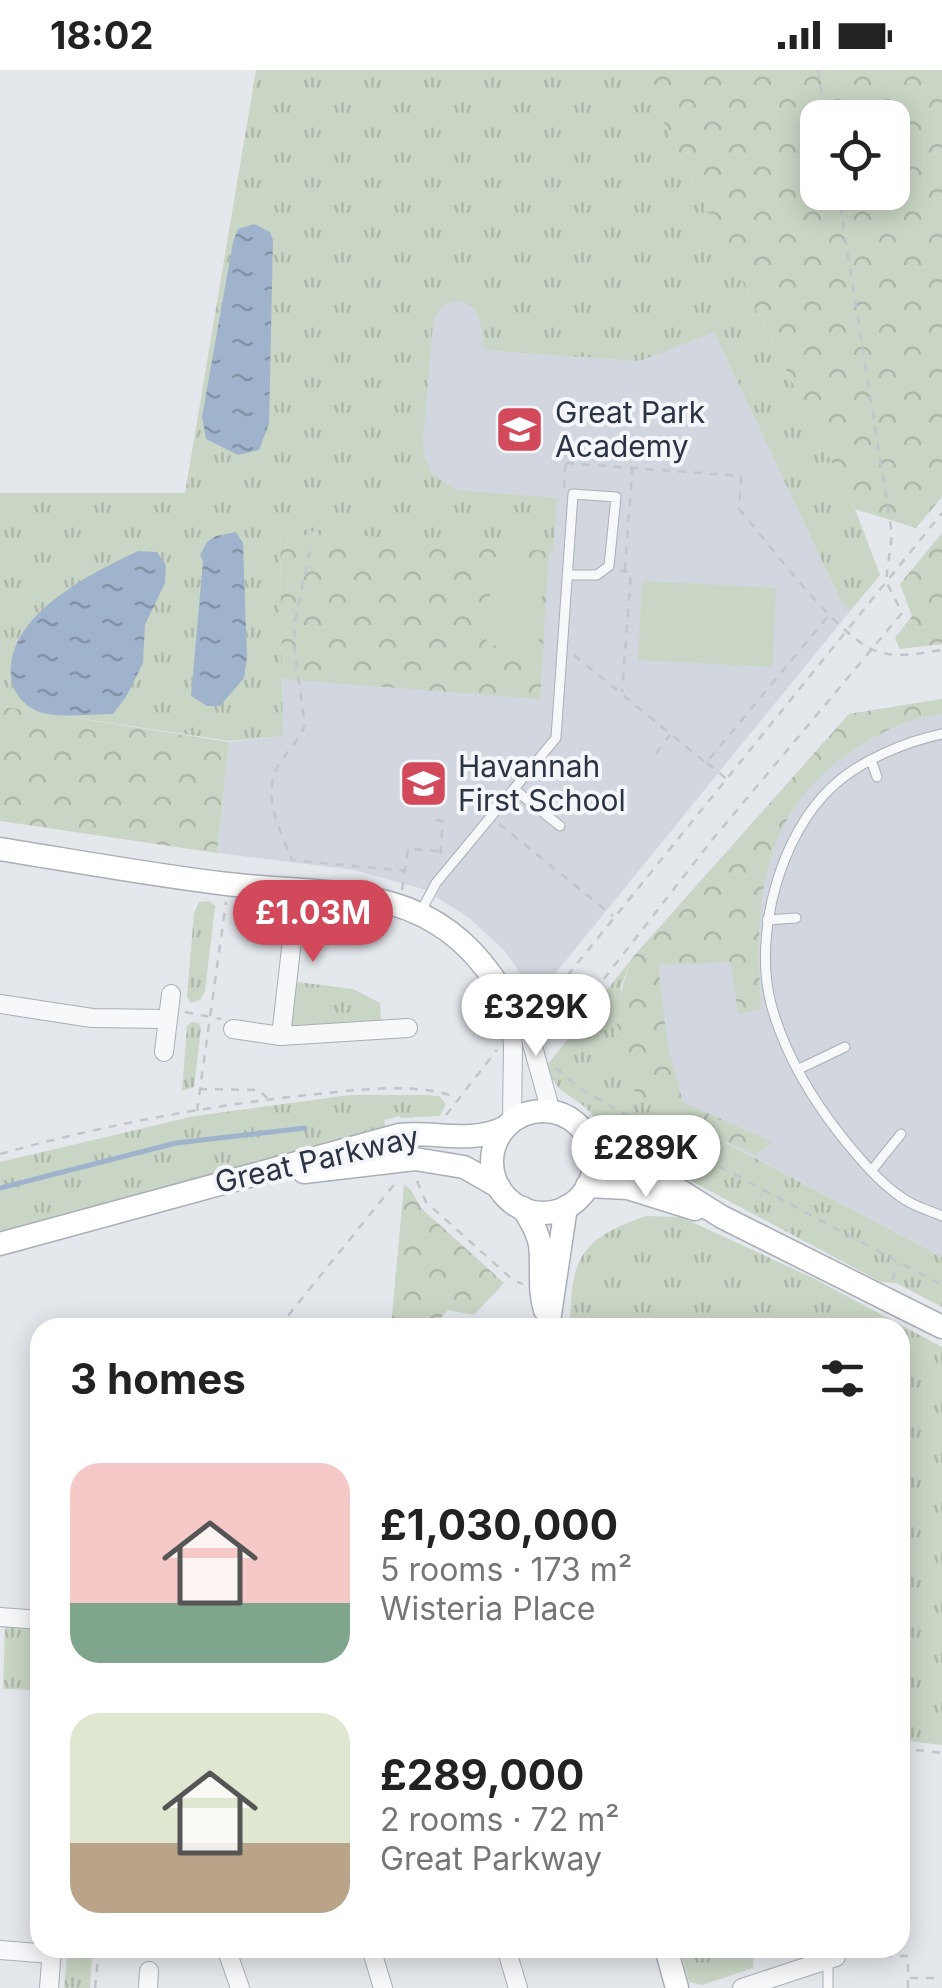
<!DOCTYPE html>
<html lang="en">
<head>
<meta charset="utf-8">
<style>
	body { margin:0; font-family:Inter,sans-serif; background:#f2f2f2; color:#222; height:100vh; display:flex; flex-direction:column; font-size:38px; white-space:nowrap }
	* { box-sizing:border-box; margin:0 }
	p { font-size:32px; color:#767676 }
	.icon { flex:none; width:55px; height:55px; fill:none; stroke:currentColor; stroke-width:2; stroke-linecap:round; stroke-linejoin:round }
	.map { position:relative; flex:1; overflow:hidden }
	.drawer { position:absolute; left:30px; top:1248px; width:880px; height:640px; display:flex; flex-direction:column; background:#fff; border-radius:30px; box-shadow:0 5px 25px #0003 }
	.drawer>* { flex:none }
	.tools { position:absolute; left:800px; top:30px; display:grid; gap:20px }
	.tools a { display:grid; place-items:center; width:110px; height:110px; border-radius:20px; background:#fff; box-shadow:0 5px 25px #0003; font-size:50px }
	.price { position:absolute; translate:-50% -85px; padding:0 22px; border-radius:35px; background:#fff; color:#222; font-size:32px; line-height:65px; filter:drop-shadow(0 2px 5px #0008) }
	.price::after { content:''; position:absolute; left:50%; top:60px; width:30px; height:22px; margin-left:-15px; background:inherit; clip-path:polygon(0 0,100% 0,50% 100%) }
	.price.on { background:#d1495b; color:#fff }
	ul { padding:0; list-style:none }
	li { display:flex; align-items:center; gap:30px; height:250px; padding:0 40px }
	li span { display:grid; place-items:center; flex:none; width:280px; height:200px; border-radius:30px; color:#555 }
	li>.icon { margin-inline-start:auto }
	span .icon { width:120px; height:120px; fill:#fffc; stroke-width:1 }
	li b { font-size:42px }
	h2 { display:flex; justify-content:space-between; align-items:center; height:120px; padding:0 40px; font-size:42px }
	.status { display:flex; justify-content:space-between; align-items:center; height:70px; padding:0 50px; background:#fff; direction:ltr }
	.status svg { height:28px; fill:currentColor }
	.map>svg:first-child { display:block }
	.built { fill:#d2d6de }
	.grass { fill:url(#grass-tufts) }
	.forest { fill:url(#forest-crowns); fill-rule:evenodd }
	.pitch { fill:#c9d6c5 }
	.water { fill:url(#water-ripples) }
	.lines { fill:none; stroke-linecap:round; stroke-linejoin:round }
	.stream { stroke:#9fb4cc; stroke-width:5 }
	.lane-casing { stroke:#a9aeb7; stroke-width:11 }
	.street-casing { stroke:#a9aeb7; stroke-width:20 }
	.secondary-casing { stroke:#a9aeb7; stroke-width:25 }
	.path { stroke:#c2c5cb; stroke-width:2.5; stroke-dasharray:8 8; stroke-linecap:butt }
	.lane { stroke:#f7f8fa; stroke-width:9 }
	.street { stroke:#f7f8fa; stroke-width:18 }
	.secondary { stroke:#fff; stroke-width:22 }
	.labels { text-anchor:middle; stroke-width:8; stroke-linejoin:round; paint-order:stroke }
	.poi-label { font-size:30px; fill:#2b3445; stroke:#f4f6f9; text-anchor:start }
	.street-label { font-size:30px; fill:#2b3445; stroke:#f4f6f9 }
</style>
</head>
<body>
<div class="status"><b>18:02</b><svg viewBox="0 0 49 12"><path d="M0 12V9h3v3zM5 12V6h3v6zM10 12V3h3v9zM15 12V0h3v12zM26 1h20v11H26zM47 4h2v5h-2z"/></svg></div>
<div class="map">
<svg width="942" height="1918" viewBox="0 0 942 1918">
	<defs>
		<pattern id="grass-tufts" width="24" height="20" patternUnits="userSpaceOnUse" patternTransform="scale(2.5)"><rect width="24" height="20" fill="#c9d6c5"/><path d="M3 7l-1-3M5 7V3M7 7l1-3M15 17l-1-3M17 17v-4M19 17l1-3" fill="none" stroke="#adb8ab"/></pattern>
		<pattern id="forest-crowns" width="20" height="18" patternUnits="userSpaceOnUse" patternTransform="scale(2.5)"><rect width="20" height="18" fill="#c9d6c5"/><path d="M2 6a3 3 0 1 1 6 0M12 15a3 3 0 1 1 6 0" fill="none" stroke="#adb8ab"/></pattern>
		<pattern id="water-ripples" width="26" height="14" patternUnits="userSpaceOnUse" patternTransform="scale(2.5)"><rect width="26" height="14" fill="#9fb4cc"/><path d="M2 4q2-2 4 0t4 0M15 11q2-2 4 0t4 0" fill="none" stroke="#8293a7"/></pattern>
	</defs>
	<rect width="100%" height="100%" fill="#e4e7ec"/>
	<!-- built -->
	<g class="built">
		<polygon points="278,147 700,232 842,533 851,540 536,927 505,881 468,847 423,819 354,800 217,783 229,672 283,666"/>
		<polygon points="942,629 942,1187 635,1024 633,887 849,644"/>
	</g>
	<!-- grass -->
	<g class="grass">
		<path d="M256,0H638L855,439L880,505L851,540L842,533L714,262L640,291L485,280C483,268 482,251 475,241C461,221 437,234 433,253L423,369L424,385L432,404L456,420L557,428L553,482L280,459L283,666L229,671L0,636V423H185Z"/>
		<polygon points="210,831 215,836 205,921 200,930 191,933 187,927 194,843 199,832"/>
		<path d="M633,887L621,916L622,994L717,1068L942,1187V1237L896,1213L881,1212L609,1067C601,1059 597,1049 589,1041C569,1021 555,1026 548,994Z"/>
		<polygon points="298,912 353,919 380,933 381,953 294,961 289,953 294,914"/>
		<polygon points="192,952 199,953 201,958 194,1017 182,1021 187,956"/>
		<polygon points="350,1025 427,1025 439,1026 446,1034 440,1046 401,1048 399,1046 384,1050 386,1060 355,1070 146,1122 0,1164 0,1092 195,1046"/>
		<path d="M646,1146L681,1147L813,1208L942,1277V1675L900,1670V1258L570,1257C571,1189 579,1169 646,1146Z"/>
		<polygon points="5,1556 40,1558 40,1620 3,1619"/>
		<polygon points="68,1878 93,1878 90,1918 64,1918"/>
		<polygon points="680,1878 754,1878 753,1898 702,1915 689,1912"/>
	</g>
	<!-- forest -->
	<g class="forest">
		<path d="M638,0H942V427L916,458L855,439ZM818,48H892V122H818Z"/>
		<polygon points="280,459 549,481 540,629 282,609"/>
		<polygon points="942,463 942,574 900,579 895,568 912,546 900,514"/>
		<path d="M942,629V644C914,646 887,659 863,674C759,738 754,829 761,939L738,944L731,892L658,895L668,978L683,1032L772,1072L756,1085C735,1076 643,1034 634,1020C607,981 616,927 633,887L849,644Z"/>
		<polygon points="0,636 229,672 217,783 0,751"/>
		<polygon points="404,1114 411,1120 421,1138 504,1213 474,1245 448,1240 432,1257 391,1257"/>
	</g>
	<!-- pitch -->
	<g class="pitch">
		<polygon points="493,487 545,491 538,579 486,575"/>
		<polygon points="642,511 776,518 772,597 638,590"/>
	</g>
	<!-- water -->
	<g class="water">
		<polygon points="254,154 270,162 273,170 269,354 259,380 238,385 206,369 202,347 233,172 238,159"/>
		<polygon points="236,462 243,473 247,588 244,608 220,636 207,636 191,626 203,491 200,485 207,472 216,466"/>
		<path d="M138,481L157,482L166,495L165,513L145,555L143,593L126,627L113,644C91,644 64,648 43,643C28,639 15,626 12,612C0,547 92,503 138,481Z"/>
	</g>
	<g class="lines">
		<!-- stream -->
		<polyline class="stream" points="0,1118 176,1073 305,1058"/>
		<defs>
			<g id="lane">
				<path d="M942,664C905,672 861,690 833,716C780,764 753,865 771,934C784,982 812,1029 842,1067C859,1088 879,1112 901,1127C912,1136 929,1140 942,1146"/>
				<polyline points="871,690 877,707"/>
				<polyline points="514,719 560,756"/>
				<polyline points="421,841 436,813 556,668 573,424 616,427 609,496 597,505 567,505"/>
				<polyline points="767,850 796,848"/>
				<polyline points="799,999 845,977"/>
				<polyline points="872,1100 901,1064"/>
				<polyline points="828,1891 828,1918"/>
			</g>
			<g id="street">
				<polyline points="507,930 528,959 551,1042"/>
				<polyline points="507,930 513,974 512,1051"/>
				<polyline points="0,934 92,948 168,949"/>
				<polyline points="233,959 281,966 408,958"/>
				<polyline points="281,966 298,818"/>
				<polyline points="164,982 171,924"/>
				<polyline points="0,1547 40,1550"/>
				<polyline points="226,1878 240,1918"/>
				<polyline points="371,1878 383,1918"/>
				<polyline points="506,1878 518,1918"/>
				<polyline points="0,1880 51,1884"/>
				<polyline points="49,1918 52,1878"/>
				<polyline points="148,1918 149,1901"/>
				<polyline points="742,1918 836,1887"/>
			</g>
			<g id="secondary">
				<path d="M0,779C75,791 151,805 227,814C345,827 439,810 507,930"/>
				<circle cx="543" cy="1092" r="51"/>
				<polyline points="590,1075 655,1105 722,1147 942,1257"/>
				<polyline points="304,1102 415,1089 464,1097 499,1117"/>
				<polyline points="587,1116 628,1118 695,1139"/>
				<path d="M523,1138C530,1150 538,1161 540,1175C543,1198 538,1218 545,1240"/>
				<path d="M0,1174L399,1065C435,1061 470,1074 504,1058"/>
				<polyline points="548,1258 566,1137"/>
				<polyline points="666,1878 677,1918"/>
			</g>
		</defs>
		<!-- lane casing -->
		<use href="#lane" class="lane-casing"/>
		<!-- street casing -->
		<use href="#street" class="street-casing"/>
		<!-- secondary casing -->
		<use href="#secondary" class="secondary-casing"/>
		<!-- path -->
		<g class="path">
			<polyline points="818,0 826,48"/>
			<path d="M566,393L741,406L739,439C770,475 832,560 873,580C892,589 922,583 942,580"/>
			<polyline points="564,418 566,384"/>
			<path d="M310,481L295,551L294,578L305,655C299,671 286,682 278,696C261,727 281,761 292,790L407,801"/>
			<polyline points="625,500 633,389"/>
			<polyline points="620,501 631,502 622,622"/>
			<polyline points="574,585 706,693 829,545"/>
			<polyline points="656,683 670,665"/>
			<polyline points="707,693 728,710"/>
			<polyline points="436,750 443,751 440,787"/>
			<polyline points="499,754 613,846"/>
			<polyline points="402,820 408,779 439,781"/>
			<polyline points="185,942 221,949"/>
			<polyline points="537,943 942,443"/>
			<polyline points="544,955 567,952 579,941 712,770 902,543 886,511 892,464 838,122"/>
			<polyline points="556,998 579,1018 681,1076 942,1215"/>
			<polyline points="199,1019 259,1020 267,1028"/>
			<polyline points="197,1041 226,832"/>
			<polyline points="446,1045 497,980"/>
			<path d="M0,1084C107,1054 216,1034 326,1023C368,1019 416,1013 456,1027"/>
			<polyline points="664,1088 672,1073"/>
			<polyline points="417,1111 426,1132 513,1210 523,1214"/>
			<polyline points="892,1210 899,1194"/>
			<polyline points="278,1258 397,1111"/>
			<polyline points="900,1678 942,1683"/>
			<polyline points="852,1886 908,1886 908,1918"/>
			<polyline points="910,1908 942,1908"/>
			<polyline points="95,1918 99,1878"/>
		</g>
		<!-- lane -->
		<use href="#lane" class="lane"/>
		<!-- street -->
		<use href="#street" class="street"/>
		<!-- secondary -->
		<use href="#secondary" class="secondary"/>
	</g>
	<!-- icons -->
	<defs>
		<symbol id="school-square" viewBox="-11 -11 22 22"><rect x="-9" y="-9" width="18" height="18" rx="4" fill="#d1495b" stroke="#f4f6f9"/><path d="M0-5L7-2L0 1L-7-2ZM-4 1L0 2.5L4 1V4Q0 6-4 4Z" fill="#fff"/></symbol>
	</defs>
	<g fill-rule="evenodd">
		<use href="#school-square" x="492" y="332" width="55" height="55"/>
		<use href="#school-square" x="396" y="686" width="55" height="55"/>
	</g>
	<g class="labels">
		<!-- poi labels -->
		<g class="poi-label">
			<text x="555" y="353">Great Park<tspan x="555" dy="34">Academy</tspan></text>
			<text x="458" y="707">Havannah<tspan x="458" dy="34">First School</tspan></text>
		</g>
		<!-- street labels -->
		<g class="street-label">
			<text transform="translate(317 1090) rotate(-13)" y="10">Great Parkway</text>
		</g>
	</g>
</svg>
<div class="tools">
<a><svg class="icon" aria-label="locate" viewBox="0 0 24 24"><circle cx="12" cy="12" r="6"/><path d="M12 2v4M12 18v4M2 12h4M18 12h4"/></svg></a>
</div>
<b class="price on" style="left:313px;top:895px">£1.03M</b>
<b class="price" style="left:536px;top:989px">£329K</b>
<b class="price" style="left:646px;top:1130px">£289K</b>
<section class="drawer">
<h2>3 homes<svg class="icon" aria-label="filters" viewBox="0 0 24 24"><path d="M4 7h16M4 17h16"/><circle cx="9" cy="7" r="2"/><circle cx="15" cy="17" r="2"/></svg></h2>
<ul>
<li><span style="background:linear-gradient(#f6c9c9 70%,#7fa58c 0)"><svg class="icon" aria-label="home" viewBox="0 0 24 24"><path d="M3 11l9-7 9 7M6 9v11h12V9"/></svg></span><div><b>£1,030,000</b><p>5 rooms · 173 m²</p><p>Wisteria Place</p></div></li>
<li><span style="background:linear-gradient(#dfe7d0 65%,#b9a48a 0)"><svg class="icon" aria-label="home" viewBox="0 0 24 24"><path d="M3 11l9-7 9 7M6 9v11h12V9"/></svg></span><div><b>£289,000</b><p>2 rooms · 72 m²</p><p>Great Parkway</p></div></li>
</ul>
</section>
</div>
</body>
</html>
